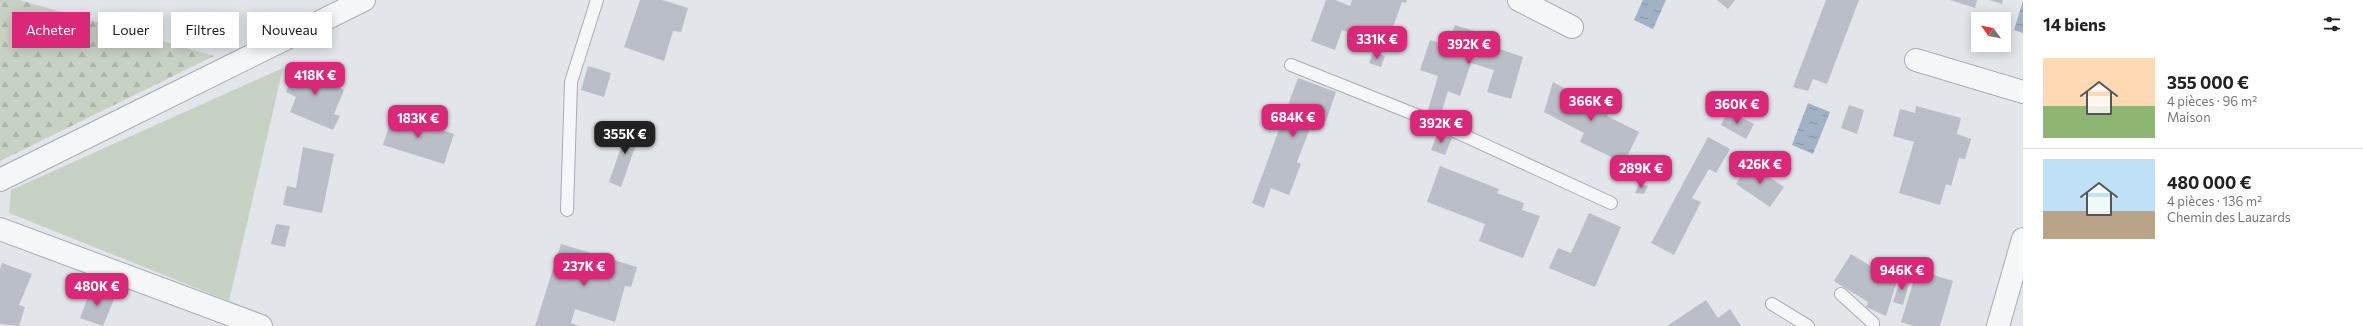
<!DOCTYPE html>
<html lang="fr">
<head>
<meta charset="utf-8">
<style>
	body { margin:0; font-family:Commissioner,sans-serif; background:#f6f6f6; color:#222; height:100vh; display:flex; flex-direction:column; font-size:15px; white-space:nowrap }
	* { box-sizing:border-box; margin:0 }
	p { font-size:13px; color:#767676 }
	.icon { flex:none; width:22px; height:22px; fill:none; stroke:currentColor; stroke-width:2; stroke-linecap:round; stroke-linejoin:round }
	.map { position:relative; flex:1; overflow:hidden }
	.details { display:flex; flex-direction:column; background:#fff; width:340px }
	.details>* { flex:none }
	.banner { position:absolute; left:12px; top:12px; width:380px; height:36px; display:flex; gap:8px }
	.needle { width:26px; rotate:302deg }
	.fabs { position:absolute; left:1971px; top:12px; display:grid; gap:8px }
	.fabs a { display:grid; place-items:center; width:40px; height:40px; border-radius:0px; background:#fff; box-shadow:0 2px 10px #0003; font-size:20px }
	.price { position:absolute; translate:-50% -34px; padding:0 9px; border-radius:8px; background:#db2777; color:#fff; font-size:13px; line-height:26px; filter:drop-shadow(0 1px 2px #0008) }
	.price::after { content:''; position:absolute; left:50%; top:24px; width:12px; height:9px; margin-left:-6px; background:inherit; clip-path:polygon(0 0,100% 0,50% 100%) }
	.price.current { background:#222; color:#fff }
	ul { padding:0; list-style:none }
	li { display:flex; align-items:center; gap:12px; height:100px; padding:0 20px }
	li+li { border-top:1px solid #e0e0e0 }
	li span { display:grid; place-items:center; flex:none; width:112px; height:80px; border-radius:0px; color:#555 }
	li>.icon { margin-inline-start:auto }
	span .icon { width:48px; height:48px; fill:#fffc; stroke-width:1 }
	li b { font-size:17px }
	h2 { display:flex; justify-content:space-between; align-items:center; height:48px; padding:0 20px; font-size:17px }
	.tag { padding:0 14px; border-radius:0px; background:#fff; box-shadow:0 2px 10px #0003; font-size:14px; line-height:36px }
	.tag.current { background:#db2777; color:#fff }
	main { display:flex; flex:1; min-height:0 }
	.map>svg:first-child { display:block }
	.green { fill:#c7d2c4 }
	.forest { fill:url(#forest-firs) }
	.water { fill:url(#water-ripples) }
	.building { fill:#babec6 }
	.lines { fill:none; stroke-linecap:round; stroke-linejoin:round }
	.service-casing { stroke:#a8acb3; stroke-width:14 }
	.minor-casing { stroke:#a8acb3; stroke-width:24 }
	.service { stroke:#f5f6f8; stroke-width:12 }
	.minor { stroke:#f5f6f8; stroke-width:22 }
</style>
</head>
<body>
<main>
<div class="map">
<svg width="2023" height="326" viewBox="0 0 2023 326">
	<defs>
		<pattern id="forest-firs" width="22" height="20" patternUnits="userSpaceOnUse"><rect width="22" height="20" fill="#c7d2c4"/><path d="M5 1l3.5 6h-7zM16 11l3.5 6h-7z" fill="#abb5a9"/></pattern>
		<pattern id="water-ripples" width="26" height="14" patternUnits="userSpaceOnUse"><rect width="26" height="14" fill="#a1b1c6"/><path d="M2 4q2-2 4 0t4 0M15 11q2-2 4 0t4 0" fill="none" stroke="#8391a2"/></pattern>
	</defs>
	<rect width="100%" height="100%" fill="#e2e5e9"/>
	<!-- green -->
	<polygon class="green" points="283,68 229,301 9,213 11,190"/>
	<!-- forest -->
	<polygon class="forest" points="0,0 20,0 214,56 0,161"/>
	<!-- water -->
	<g class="water">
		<polygon points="1643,0 1666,0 1653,29 1634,20"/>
		<polygon points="2023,1 2023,33 2014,30"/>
		<polygon points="1808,103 1830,112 1813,154 1792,145"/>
	</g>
	<!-- building -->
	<g class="building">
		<polygon points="640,0 662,0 688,8 681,32 673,31 664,61 624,47"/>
		<polygon points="1326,0 1335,0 1350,6 1352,0 1407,0 1406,3 1402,2 1386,46 1342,30 1335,50 1311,41"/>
		<polygon points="1717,0 1735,0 1728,9"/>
		<polygon points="1826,0 1859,0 1827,84 1813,79 1808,91 1793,87"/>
		<polygon points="1950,0 1977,0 1975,8"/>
		<polygon points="1989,0 2003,0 2002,4"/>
		<polygon points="1455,25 1499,39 1497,48 1523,57 1511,99 1487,92 1494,70 1471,63 1460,96 1448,91 1441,114 1428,110 1438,76 1420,70 1430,40 1448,46"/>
		<polygon points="1373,52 1385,56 1381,67 1369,63"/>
		<polygon points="299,62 335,78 332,84 344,90 334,114 340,116 333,130 290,112 296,97 286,92"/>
		<polygon points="588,66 611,73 604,97 581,90"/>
		<polygon points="1298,78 1336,92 1326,121 1314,118 1297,162 1301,164 1289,195 1271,188 1264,208 1252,203"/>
		<polygon points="1553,82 1577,95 1578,91 1611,107 1607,116 1639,132 1624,163 1580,142 1584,133 1544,112"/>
		<polygon points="1849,105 1864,110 1857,134 1841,128"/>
		<polygon points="1916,106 1961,118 1957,134 1971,139 1965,159 1959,158 1951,186 1946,184 1940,205 1899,193 1914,142 1893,136 1900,109 1915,113"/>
		<polygon points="1728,111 1754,124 1746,139 1721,125"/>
		<polygon points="393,114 454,134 444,164 383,145"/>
		<polygon points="629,124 642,128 621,187 609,182"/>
		<polygon points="1438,132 1452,138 1445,155 1431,150"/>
		<polygon points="1708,137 1730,149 1716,173 1709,169 1692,198 1701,202 1674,255 1651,243"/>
		<polygon points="303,147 334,154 322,213 283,205 287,186 296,188"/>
		<polygon points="1748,163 1784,187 1770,207 1736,184"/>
		<polygon points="1440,166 1499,189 1497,193 1524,203 1522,210 1540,216 1523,258 1479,241 1485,224 1427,202"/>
		<polygon points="1639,184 1648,186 1644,194 1635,193"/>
		<polygon points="1589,213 1621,227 1595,287 1549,268 1558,248 1571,253"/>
		<polygon points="276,224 290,226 285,247 271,244"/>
		<polygon points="561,244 637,267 631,287 625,286 615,322 575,309 571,323 579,326 535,326"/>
		<polygon points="1851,254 1885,275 1897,281 1886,316 1866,307 1868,302 1834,281"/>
		<polygon points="2,263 32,274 19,305 25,307 19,326 0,324 0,269"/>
		<polygon points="1917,270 1953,281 1940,326 1914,326 1901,322"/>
		<polygon points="1901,277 1910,280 1903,305 1893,302"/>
		<polygon points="91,289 115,297 103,326 80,318"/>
		<polygon points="1706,300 1718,318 1730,309 1741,326 1667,326"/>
	</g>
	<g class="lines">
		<defs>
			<g id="service">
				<polyline points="1291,65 1439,124 1611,203"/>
				<polyline points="567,210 571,82 597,0"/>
				<polyline points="1841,294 1873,323 1873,326"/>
				<polyline points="1772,304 1808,326"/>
			</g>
			<g id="minor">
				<polyline points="1519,0 1572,27"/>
				<polyline points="1916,60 2023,92"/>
				<polyline points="0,180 364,0"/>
				<polyline points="0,229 261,326"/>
				<polyline points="1998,326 2023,239"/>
			</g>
		</defs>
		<!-- service casing -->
		<use href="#service" class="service-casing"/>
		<!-- minor casing -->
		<use href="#minor" class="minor-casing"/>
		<!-- service -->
		<use href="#service" class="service"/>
		<!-- minor -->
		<use href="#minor" class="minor"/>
	</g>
</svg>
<div class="fabs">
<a><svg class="needle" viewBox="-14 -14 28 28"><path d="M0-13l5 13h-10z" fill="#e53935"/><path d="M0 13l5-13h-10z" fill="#767676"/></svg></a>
</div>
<b class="price" style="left:1377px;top:60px">331K €</b>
<b class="price" style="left:1469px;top:65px">392K €</b>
<b class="price" style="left:315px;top:96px">418K €</b>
<b class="price" style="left:1591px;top:122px">366K €</b>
<b class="price" style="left:1737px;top:125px">360K €</b>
<b class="price" style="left:1293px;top:138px">684K €</b>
<b class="price" style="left:418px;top:139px">183K €</b>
<b class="price" style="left:1441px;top:144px">392K €</b>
<b class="price current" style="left:625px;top:155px">355K €</b>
<b class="price" style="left:1760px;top:185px">426K €</b>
<b class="price" style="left:1641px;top:189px">289K €</b>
<b class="price" style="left:584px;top:287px">237K €</b>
<b class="price" style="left:1902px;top:291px">946K €</b>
<b class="price" style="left:97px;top:307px">480K €</b>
<div class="banner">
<a class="tag current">Acheter</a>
<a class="tag">Louer</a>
<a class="tag">Filtres</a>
<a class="tag">Nouveau</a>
</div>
</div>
<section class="details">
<h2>14 biens<svg class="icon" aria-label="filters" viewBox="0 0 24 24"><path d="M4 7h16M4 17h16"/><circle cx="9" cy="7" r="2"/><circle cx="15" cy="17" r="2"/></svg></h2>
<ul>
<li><span style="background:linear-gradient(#ffd9b3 60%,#8fb573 0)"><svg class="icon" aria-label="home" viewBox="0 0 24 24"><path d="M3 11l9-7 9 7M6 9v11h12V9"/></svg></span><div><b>355 000 €</b><p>4 pièces · 96 m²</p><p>Maison</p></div></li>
<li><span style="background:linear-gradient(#bfe0f5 65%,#b9a48a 0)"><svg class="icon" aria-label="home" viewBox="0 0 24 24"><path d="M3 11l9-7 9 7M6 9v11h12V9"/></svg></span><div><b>480 000 €</b><p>4 pièces · 136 m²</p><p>Chemin des Lauzards</p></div></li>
</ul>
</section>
</main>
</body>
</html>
